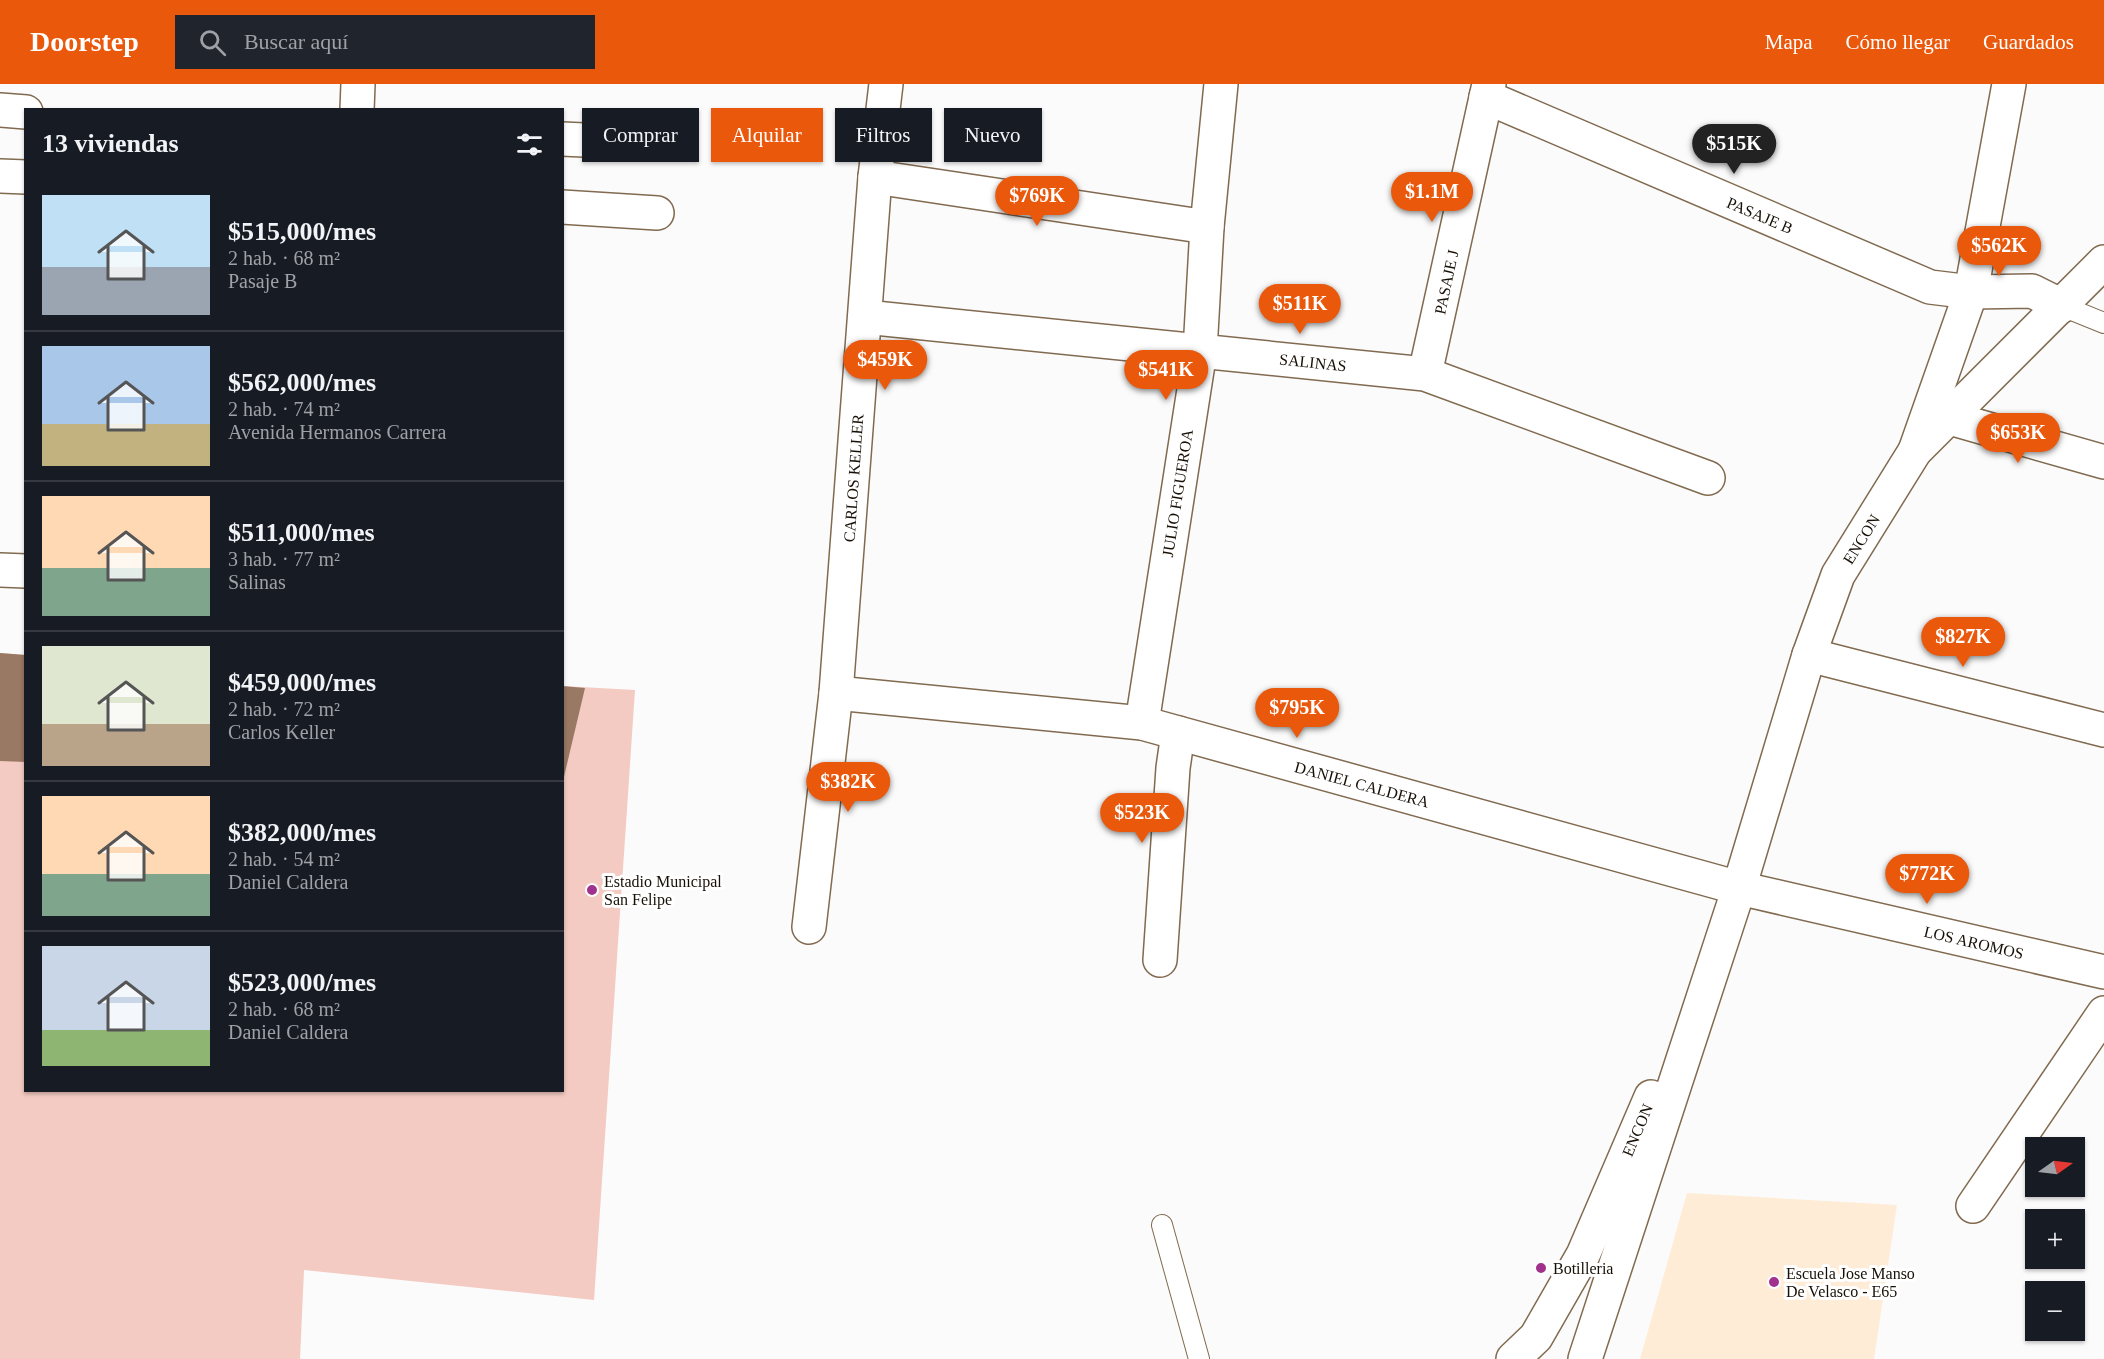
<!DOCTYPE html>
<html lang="es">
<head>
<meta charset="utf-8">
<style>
	body { margin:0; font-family:Georgia,serif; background:#20242c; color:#f1f3f6; height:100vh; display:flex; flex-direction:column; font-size:22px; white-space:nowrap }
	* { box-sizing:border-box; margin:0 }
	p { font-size:20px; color:#9ea1a6 }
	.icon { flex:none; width:33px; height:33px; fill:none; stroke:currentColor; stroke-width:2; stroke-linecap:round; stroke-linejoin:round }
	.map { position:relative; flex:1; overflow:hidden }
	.drawer { position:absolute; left:24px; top:24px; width:540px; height:984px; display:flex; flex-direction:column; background:#171b24; border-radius:0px; box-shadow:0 2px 4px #0004 }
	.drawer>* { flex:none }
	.guide { position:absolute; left:582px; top:24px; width:570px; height:54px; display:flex; gap:12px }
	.needle { width:39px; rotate:76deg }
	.fabs { position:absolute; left:2025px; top:1053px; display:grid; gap:12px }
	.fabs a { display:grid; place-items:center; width:60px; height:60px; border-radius:0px; background:#171b24; box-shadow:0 2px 4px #0004; font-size:30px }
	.price { position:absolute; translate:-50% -51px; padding:0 14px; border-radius:21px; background:#ea580c; color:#fff; font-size:20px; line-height:39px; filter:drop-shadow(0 2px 3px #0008) }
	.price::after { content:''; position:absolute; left:50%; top:36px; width:18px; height:14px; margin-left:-9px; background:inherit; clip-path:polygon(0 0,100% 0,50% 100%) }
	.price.current { background:#222; color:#fff }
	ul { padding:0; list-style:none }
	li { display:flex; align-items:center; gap:18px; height:150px; padding:0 18px }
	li+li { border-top:2px solid #363941 }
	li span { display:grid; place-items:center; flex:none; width:168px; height:120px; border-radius:0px; color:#555 }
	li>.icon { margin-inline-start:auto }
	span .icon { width:72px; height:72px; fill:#fffc; stroke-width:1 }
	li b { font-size:26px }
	h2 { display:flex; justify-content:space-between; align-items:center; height:72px; padding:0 18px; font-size:26px }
	.tag { padding:0 21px; border-radius:0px; background:#171b24; box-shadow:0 2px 4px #0004; font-size:21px; line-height:54px }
	.tag.current { background:#ea580c; color:#fff }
	header { display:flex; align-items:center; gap:36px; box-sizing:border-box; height:84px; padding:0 30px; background:#ea580c; color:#fff }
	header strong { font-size:28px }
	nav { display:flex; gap:33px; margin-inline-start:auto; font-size:21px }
	.search { width:420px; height:54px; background:#20242c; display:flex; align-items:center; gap:15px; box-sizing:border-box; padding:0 21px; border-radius:0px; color:#9ea1a6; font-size:22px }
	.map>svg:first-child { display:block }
	.built { fill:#ffecd6 }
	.park { fill:#f3cbc2 }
	.building { fill:#997864 }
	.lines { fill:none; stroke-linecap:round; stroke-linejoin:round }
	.lane-casing { stroke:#816a4f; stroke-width:22 }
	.street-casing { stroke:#816a4f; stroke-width:36 }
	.primary-casing { stroke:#816a4f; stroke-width:36 }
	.lane { stroke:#fff; stroke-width:20 }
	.street { stroke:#fff; stroke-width:33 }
	.primary { stroke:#fff; stroke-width:33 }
	.poi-dot { fill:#a2318d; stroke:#fff; stroke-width:2 }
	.labels { text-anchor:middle; stroke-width:6; stroke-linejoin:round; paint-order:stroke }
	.street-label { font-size:16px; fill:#181006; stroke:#fff }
	.poi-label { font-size:16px; fill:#181006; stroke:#fff; text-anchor:start }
</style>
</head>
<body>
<header>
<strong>Doorstep</strong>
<div class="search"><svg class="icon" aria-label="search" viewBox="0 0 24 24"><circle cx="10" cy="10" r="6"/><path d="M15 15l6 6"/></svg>Buscar aquí</div>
<nav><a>Mapa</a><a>Cómo llegar</a><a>Guardados</a></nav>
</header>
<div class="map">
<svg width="2104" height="1275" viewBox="0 0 2104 1275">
	<rect width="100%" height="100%" fill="#fbfbfb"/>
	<!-- built -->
	<polygon class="built" points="1687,1109 1897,1121 1874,1275 1640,1275"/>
	<!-- park -->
	<polygon class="park" points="0,569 25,571 26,1006 562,1006 563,602 635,606 594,1216 304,1186 300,1275 0,1275"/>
	<!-- building -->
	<g class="building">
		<polygon points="0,569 26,571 26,678 0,677"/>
		<polygon points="562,602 585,604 563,697 562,697"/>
	</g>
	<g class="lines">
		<defs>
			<g id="lane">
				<polyline points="2062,222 2104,239"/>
				<polyline points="1162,1141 1199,1275"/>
			</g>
			<g id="street">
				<polyline points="1486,13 1930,203 1971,208 2032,207 2062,222"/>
				<polyline points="0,26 26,28"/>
				<polyline points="357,26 358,0"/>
				<polyline points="562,55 671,60"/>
				<polyline points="0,92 26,93"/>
				<polyline points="875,93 1207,143"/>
				<polyline points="562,123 657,129"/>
				<polyline points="865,233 1425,290 1708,394"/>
				<polyline points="1425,290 1489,0"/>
				<polyline points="1946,333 2104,378"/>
				<polyline points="1915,367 1971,208 2009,0"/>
				<polyline points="0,486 26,487"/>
				<polyline points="1809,571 2104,646"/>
				<polyline points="836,609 1142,639 1739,804 2104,888"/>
				<polyline points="1142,639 1200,267 1207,143 1221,0"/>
				<polyline points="809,843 836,609 875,93 886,0"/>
				<polyline points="1160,876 1173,684 1178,649"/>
				<polyline points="1973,1122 2104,929"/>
			</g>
			<g id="primary">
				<polyline points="1513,1275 1536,1253 1583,1171 1651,1013"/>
				<polyline points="1585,1275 1739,804 1809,571 1838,491 1915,367 2104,178"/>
			</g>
		</defs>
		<!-- lane casing -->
		<use href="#lane" class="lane-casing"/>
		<!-- street casing -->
		<use href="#street" class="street-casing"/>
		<!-- primary casing -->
		<use href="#primary" class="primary-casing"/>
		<!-- lane -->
		<use href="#lane" class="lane"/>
		<!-- street -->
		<use href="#street" class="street"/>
		<!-- primary -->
		<use href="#primary" class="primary"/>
	</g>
	<!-- markers -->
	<g class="poi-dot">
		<circle cx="592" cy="806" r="6"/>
		<circle cx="1541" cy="1184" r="6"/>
		<circle cx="1774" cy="1198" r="6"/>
	</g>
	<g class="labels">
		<!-- street labels -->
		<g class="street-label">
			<text transform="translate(1760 131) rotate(23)" y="6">PASAJE B</text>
			<text transform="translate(1446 198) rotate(-78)" y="6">PASAJE J</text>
			<text transform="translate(1313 278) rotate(6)" y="6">SALINAS</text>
			<text transform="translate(853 394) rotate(-86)" y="6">CARLOS KELLER</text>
			<text transform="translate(1177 409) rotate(-81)" y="6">JULIO FIGUEROA</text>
			<text transform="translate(1861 455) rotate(-58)" y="6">ENCON</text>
			<text transform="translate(1362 700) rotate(15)" y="6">DANIEL CALDERA</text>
			<text transform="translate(1974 858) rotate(13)" y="6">LOS AROMOS</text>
			<text transform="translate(1637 1046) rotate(-67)" y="6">ENCON</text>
		</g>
		<!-- poi labels -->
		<g class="poi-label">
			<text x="604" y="803">Estadio Municipal<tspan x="604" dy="18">San Felipe</tspan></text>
			<text x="1553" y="1190">Botilleria</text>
			<text x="1786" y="1195">Escuela Jose Manso<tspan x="1786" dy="18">De Velasco - E65</tspan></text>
		</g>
	</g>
</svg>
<div class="fabs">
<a><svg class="needle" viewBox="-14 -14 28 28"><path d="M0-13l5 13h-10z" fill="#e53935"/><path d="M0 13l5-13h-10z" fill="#9ea1a6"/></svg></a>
<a>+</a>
<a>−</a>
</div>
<b class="price current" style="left:1734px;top:91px">$515K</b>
<b class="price" style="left:1432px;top:139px">$1.1M</b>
<b class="price" style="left:1037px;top:143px">$769K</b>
<b class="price" style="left:1999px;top:193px">$562K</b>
<b class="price" style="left:1300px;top:251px">$511K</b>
<b class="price" style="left:885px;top:307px">$459K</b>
<b class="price" style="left:1166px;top:317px">$541K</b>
<b class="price" style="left:2018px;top:380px">$653K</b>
<b class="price" style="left:1963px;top:584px">$827K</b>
<b class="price" style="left:1297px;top:655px">$795K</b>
<b class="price" style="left:848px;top:729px">$382K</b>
<b class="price" style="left:1142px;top:760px">$523K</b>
<b class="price" style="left:1927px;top:821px">$772K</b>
<div class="guide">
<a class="tag">Comprar</a>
<a class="tag current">Alquilar</a>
<a class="tag">Filtros</a>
<a class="tag">Nuevo</a>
</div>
<section class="drawer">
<h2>13 viviendas<svg class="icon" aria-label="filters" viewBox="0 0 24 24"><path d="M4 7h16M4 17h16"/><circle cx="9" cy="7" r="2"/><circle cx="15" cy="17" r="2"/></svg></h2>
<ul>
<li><span style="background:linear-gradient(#bfe0f5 60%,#9aa5b1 0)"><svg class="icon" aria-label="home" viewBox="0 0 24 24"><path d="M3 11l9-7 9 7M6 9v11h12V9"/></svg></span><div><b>$515,000/mes</b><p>2 hab. · 68 m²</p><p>Pasaje B</p></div></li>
<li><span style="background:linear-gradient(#a9c7e8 65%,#c2b280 0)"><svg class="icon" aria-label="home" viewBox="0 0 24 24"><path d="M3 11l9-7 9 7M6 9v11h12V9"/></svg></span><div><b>$562,000/mes</b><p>2 hab. · 74 m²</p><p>Avenida Hermanos Carrera</p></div></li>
<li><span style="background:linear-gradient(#ffd9b3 60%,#7fa58c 0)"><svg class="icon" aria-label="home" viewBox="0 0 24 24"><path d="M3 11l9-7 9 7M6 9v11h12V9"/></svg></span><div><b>$511,000/mes</b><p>3 hab. · 77 m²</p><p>Salinas</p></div></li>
<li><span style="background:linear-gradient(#dfe7d0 65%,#b9a48a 0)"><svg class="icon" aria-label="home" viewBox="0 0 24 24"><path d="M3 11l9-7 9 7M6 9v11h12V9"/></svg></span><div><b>$459,000/mes</b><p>2 hab. · 72 m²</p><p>Carlos Keller</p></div></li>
<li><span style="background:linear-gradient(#ffd9b3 65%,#7fa58c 0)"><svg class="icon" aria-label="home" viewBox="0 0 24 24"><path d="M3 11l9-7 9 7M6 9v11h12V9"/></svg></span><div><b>$382,000/mes</b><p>2 hab. · 54 m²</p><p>Daniel Caldera</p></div></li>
<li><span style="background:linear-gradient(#c9d6e8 70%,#8fb573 0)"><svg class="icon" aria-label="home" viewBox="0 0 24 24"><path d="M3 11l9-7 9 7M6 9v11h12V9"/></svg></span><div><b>$523,000/mes</b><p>2 hab. · 68 m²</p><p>Daniel Caldera</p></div></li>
</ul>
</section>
</div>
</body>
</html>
